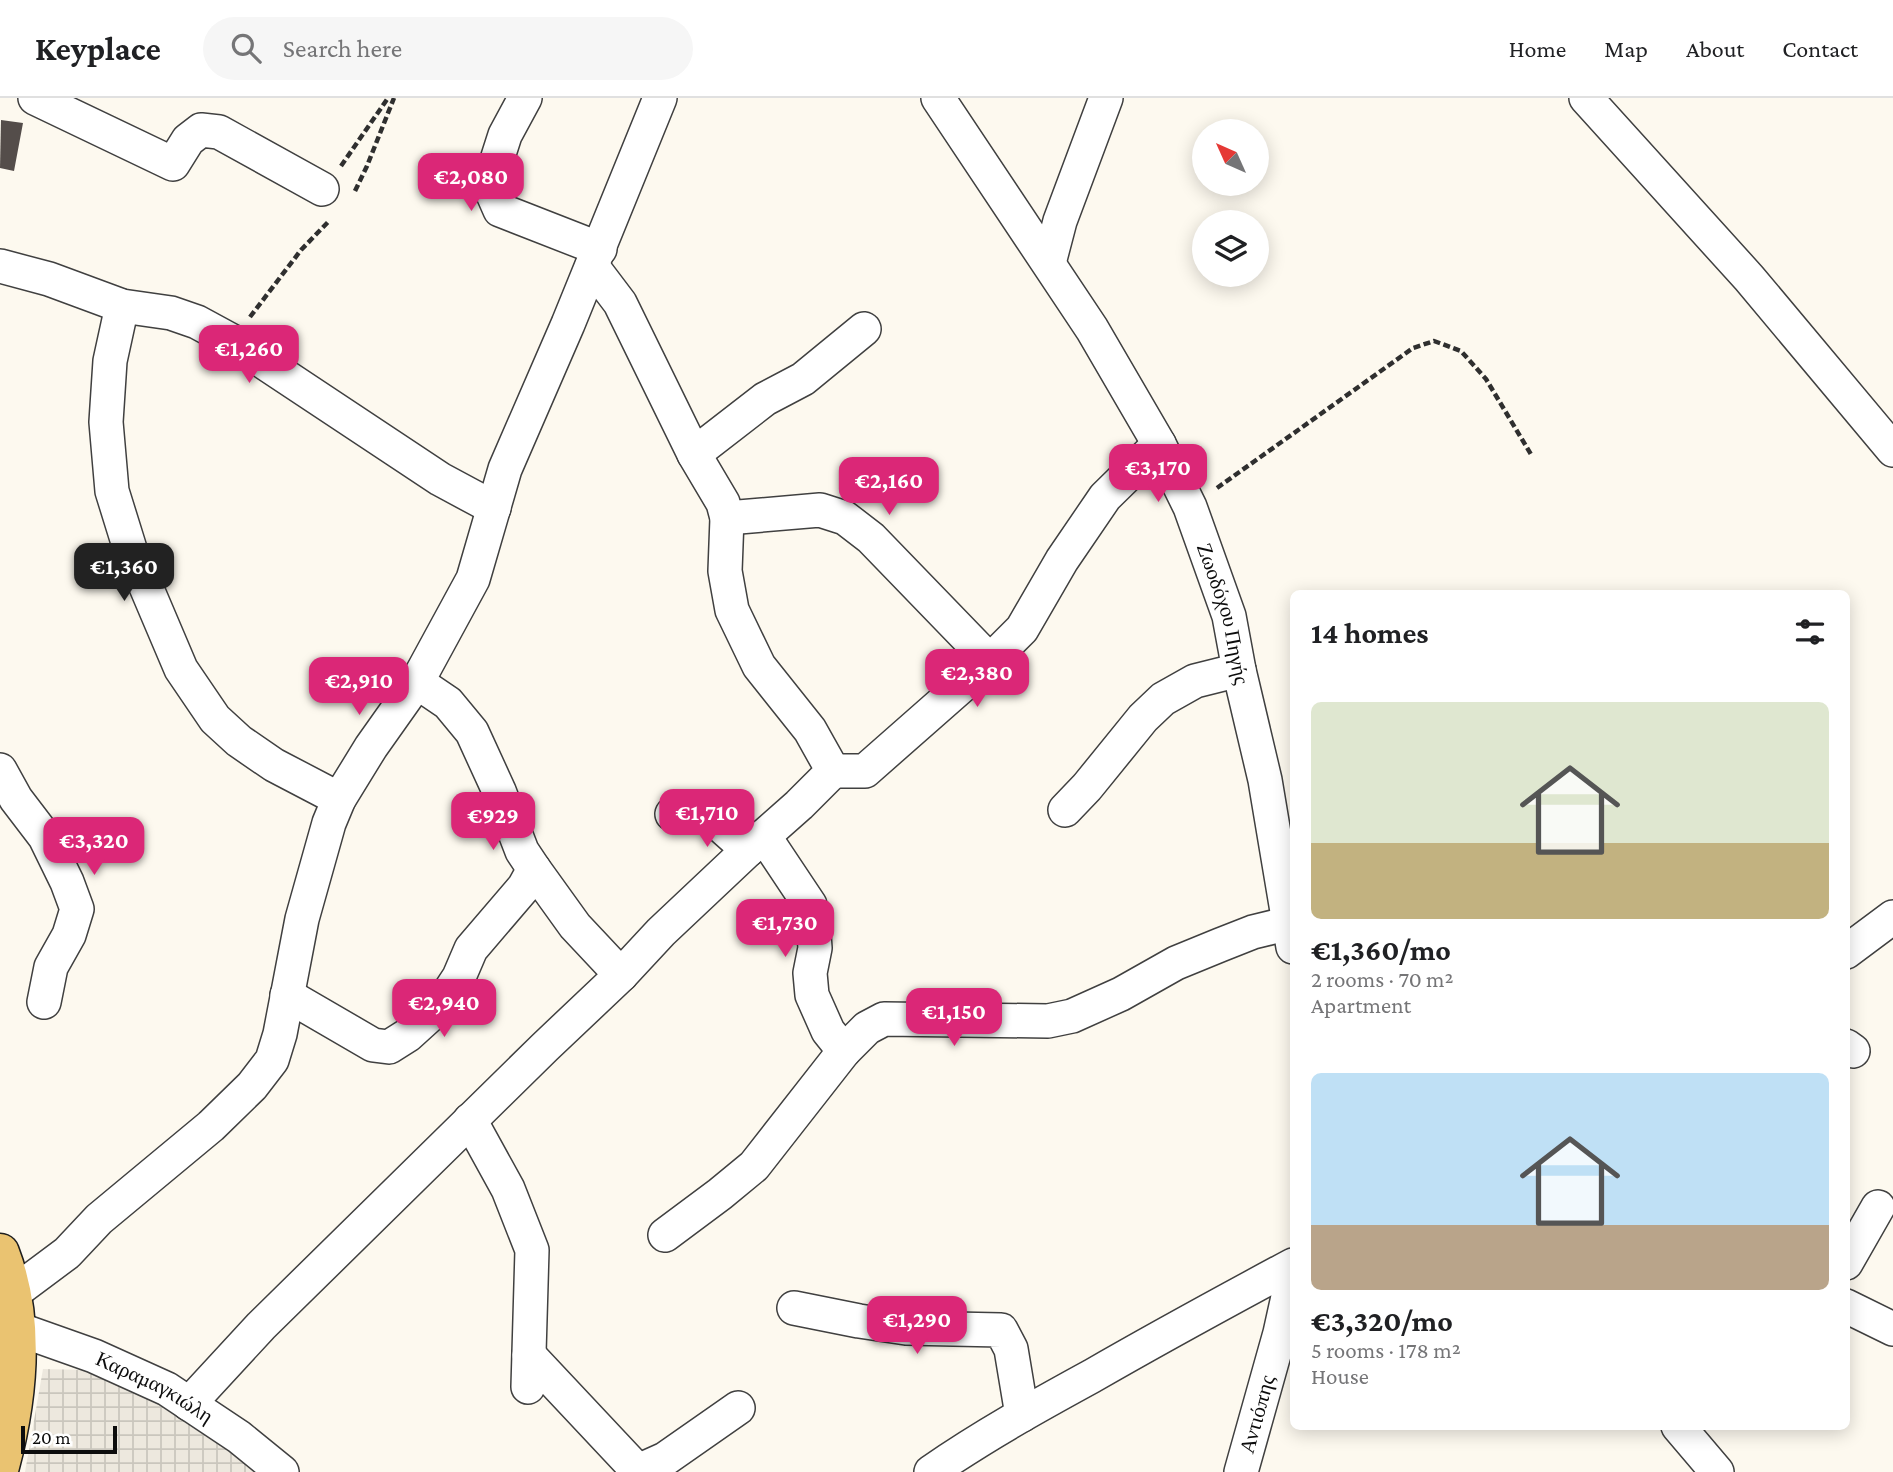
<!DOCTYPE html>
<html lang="en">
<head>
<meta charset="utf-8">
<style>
	body { margin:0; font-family:"Crimson Pro",serif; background:#f6f6f6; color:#202124; height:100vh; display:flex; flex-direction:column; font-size:26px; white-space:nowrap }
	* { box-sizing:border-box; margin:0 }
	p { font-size:23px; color:#757577 }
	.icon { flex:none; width:38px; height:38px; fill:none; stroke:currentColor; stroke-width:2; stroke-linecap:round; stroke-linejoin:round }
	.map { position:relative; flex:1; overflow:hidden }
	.sheet { position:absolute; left:1290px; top:492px; width:560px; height:840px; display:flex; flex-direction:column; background:#fff; border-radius:10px; box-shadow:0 4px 18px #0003 }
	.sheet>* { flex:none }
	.needle { width:46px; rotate:315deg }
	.buttons { position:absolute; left:1192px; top:21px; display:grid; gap:14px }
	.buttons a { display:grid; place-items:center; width:77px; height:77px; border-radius:50%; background:#fff; box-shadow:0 4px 18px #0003; font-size:35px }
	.scale { position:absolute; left:21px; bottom:18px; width:96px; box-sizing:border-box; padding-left:7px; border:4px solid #0d0d0d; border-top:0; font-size:19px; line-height:24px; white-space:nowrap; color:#0d0d0d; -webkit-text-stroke:5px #fff; paint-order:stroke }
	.price { position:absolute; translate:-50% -60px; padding:0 16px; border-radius:14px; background:#db2777; color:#fff; font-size:23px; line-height:46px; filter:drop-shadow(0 2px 4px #0008) }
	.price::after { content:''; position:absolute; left:50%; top:42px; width:21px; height:16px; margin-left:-10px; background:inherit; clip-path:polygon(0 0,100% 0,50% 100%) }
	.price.selected { background:#222; color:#fff }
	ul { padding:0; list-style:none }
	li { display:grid; align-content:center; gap:14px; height:371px; padding:0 21px }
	li span { display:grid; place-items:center; height:217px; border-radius:10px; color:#555 }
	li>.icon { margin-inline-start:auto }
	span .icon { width:126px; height:126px; fill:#fffc; stroke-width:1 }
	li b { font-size:30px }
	h2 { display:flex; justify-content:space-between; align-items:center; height:84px; padding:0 21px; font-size:30px }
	header { display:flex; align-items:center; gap:42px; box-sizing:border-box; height:98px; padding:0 35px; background:#fff; border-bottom:2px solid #e0e0e0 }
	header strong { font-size:33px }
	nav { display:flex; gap:38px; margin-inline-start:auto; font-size:24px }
	.search { width:490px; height:63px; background:#f6f6f6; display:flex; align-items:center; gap:18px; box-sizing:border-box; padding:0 24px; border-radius:38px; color:#757577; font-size:26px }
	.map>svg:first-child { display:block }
	.plaza { fill:url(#plaza-grid) }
	.building { fill:#544d4a }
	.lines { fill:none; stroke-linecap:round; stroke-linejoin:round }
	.minor-casing { stroke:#404040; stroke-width:36 }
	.major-casing { stroke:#1e1e1e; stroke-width:41 }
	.path { stroke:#2f2f2f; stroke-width:4.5; stroke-dasharray:7 3.5; stroke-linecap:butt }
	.minor { stroke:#fff; stroke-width:33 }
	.major { stroke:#eac371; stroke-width:38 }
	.labels { text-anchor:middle; stroke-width:7; stroke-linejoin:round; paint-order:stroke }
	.street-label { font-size:21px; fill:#0d0d0d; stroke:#fff }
</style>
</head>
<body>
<header>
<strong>Keyplace</strong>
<div class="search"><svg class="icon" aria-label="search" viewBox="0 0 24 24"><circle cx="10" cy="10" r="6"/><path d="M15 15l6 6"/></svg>Search here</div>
<nav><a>Home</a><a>Map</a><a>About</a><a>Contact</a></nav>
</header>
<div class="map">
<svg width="1893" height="1374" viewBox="0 0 1893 1374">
	<defs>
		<pattern id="plaza-grid" width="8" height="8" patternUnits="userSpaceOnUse" patternTransform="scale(1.75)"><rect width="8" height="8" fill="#ede8de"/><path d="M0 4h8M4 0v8" fill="none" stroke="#cac6bd"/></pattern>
	</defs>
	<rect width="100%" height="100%" fill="#fdf9ef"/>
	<!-- plaza -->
	<polygon class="plaza" points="43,1271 86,1272 140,1290 260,1374 25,1374"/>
	<!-- building -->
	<polygon class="building" points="1,22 23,25 14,73 0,70"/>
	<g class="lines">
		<defs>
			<g id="minor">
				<polyline points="35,0 173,66 188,42 201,32 219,34 322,91"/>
				<polyline points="525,0 505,37 489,87 500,112 600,151"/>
				<path id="s1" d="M938,0L1092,231L1159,346L1190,409L1229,518L1239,572L1265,682L1293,849"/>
				<polyline points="1586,0 1749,180 1893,352"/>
				<polyline points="1049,165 1060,123 1106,0"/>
				<polyline points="0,168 49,181 122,208 171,215 197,224 232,243 440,381 494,410"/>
				<polyline points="122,208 110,263 106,324 112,393 130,451 181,571 215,621 239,643 274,667 339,701"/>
				<polyline points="694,356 765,301 803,281 864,231"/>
				<polyline points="727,420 820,412 845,420 871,440 990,563"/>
				<polyline points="417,584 448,605 472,634 499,693 522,753 534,771 575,828 621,877"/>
				<polyline points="0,672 16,701 45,739 67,784 77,811 69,837 51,869 44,904"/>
				<polyline points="833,673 865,673 990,563 1022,531 1062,462 1105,399 1159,346"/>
				<polyline points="1065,712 1087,689 1143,620 1163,601 1195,583 1239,572"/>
				<polyline points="672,716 692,710 711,719 748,752"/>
				<polyline points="764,738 810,807 813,823 815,850 810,875 812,897 828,933 844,953"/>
				<polyline points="1846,854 1893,819"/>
				<polyline points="287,897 373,947 389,949 408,937 440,908 459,879 471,851 524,789 534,771"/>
				<polyline points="1846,948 1853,953"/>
				<polyline points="470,1022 508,1091 532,1152 528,1289"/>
				<polyline points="665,1137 720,1096 754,1068 844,953 867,930 884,921 1048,923 1072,918 1121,896 1176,865 1220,847 1253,834 1290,825"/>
				<polyline points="1846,1165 1878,1109"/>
				<polyline points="12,1196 67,1155 99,1121 211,1028 252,988 272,962 280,936 302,821 329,725 339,701 371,649 417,584 473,481 505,371 568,226 660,0"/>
				<polyline points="1846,1208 1893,1231"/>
				<polyline points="794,1210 859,1223 906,1230 1001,1232 1011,1251 1022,1317"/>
				<path id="s2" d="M15,1230L94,1258L167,1291L239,1339L282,1374"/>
				<polyline points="529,1257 637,1372"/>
				<polyline points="189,1306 261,1228 545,949 621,877 661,834 748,752 799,707 833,673 810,632 759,568 732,512 725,473 727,420 723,405 694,356 620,205 592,168"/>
				<polyline points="1678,1328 1717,1374"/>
				<polyline points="636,1374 665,1361 738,1310"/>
				<path d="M931,1374C983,1338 1037,1308 1092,1278C1158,1240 1226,1203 1293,1167"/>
				<path id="s3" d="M1241,1374L1280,1235L1293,1176"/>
			</g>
			<path id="major" d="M0,1155C26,1222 18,1300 0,1368"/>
		</defs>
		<!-- minor casing -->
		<use href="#minor" class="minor-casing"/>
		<!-- major casing -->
		<use href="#major" class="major-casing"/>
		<!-- path -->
		<g class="path">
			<polyline points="341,68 388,0"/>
			<polyline points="355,93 367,68 394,0"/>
			<polyline points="250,219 301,152 329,123"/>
			<polyline points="1217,390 1413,250 1434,243 1461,253 1486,281 1532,358"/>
		</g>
		<!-- minor -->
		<use href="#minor" class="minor"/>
		<!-- major -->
		<use href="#major" class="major"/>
	</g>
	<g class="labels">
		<!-- street labels -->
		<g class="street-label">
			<text dy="7" stroke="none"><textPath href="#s1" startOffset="593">Ζωοδόχου Πηγής</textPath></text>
			<text dy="7" stroke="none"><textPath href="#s2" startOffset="152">Καραμαγκιώλη</textPath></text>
			<text dy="7" stroke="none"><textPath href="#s3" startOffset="60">Αντιόπης</textPath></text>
		</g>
	</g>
</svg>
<div class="buttons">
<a><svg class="needle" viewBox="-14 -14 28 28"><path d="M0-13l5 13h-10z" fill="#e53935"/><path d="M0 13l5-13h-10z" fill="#757577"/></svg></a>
<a><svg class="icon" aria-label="layers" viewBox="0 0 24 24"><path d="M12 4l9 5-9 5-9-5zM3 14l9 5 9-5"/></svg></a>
</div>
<div class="scale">20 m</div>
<b class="price" style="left:471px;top:115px">€2,080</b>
<b class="price" style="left:249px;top:287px">€1,260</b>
<b class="price" style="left:1158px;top:406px">€3,170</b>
<b class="price" style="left:889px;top:419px">€2,160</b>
<b class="price selected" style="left:124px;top:505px">€1,360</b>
<b class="price" style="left:977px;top:611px">€2,380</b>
<b class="price" style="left:359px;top:619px">€2,910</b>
<b class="price" style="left:707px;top:751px">€1,710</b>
<b class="price" style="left:493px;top:754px">€929</b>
<b class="price" style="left:94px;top:779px">€3,320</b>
<b class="price" style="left:785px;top:861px">€1,730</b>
<b class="price" style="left:444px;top:941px">€2,940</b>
<b class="price" style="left:954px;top:950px">€1,150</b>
<b class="price" style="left:917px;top:1258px">€1,290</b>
<section class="sheet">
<h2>14 homes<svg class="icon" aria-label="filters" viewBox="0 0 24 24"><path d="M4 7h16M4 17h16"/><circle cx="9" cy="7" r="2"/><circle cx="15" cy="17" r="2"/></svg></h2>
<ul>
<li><span style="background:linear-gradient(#dfe7d0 65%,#c2b280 0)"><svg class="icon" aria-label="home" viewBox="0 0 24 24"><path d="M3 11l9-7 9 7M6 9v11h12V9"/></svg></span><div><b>€1,360/mo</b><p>2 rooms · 70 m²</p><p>Apartment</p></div></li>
<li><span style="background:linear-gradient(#bfe0f5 70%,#b9a48a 0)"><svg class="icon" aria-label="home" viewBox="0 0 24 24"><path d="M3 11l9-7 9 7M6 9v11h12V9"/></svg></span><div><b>€3,320/mo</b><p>5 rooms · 178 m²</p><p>House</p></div></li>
</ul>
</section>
</div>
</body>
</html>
